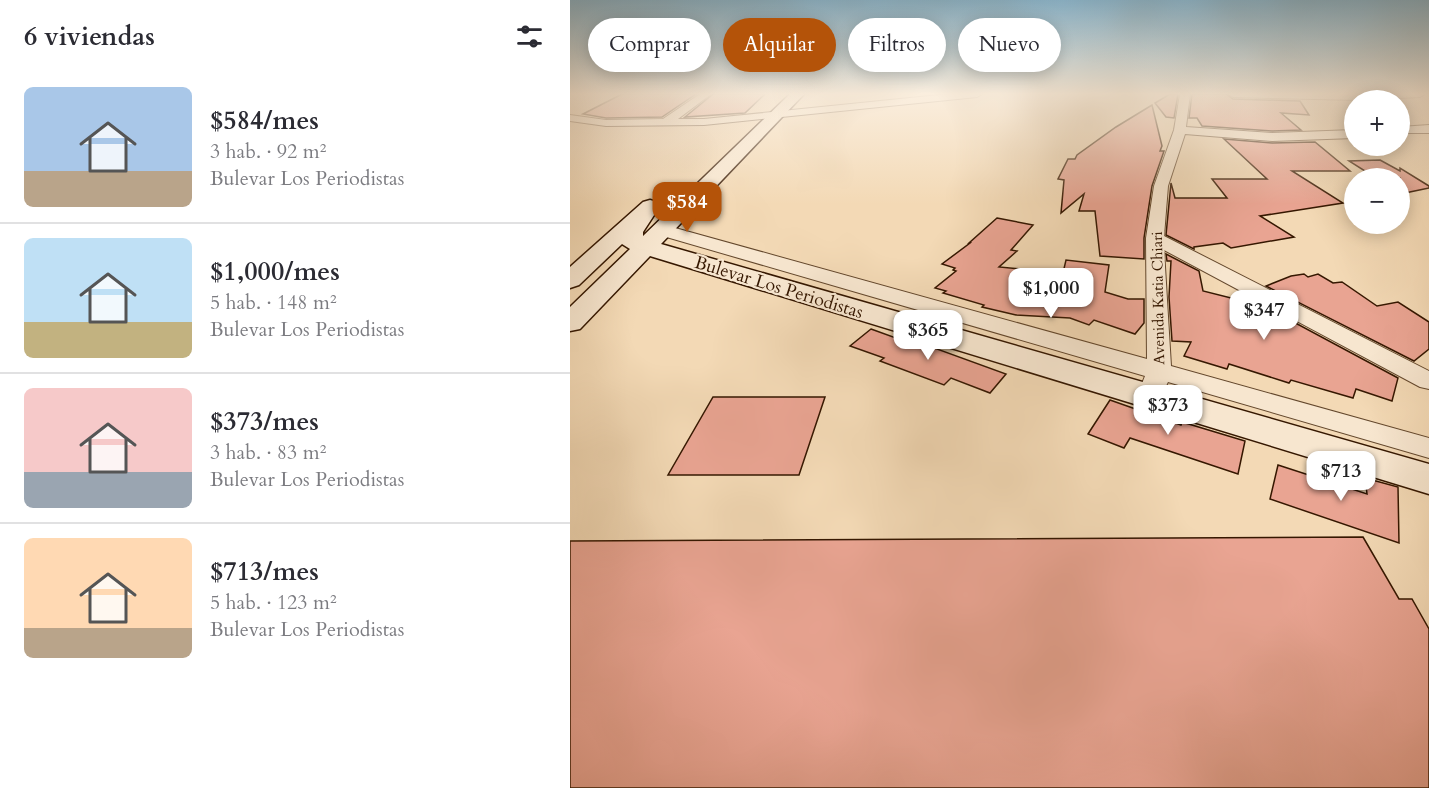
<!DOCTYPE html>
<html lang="es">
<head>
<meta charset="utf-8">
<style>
	body { margin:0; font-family:Cardo,serif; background:#f7f7f7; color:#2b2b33; height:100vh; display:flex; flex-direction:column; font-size:22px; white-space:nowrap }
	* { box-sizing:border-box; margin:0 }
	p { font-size:20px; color:#7c7c81 }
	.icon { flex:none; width:33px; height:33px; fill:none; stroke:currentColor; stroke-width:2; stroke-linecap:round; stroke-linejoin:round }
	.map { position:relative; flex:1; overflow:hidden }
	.drawer { display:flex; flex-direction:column; background:#fff; width:570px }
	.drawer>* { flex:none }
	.top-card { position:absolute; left:18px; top:18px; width:570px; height:54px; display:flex; gap:12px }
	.tools { position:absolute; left:774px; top:90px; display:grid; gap:12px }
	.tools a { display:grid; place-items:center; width:66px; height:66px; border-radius:50%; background:#fff; box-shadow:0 3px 15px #0003; font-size:30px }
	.price { position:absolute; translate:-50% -51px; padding:0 14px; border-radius:12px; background:#fff; color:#222; font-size:20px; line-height:39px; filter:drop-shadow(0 2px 3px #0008) }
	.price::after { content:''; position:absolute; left:50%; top:36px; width:18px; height:14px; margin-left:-9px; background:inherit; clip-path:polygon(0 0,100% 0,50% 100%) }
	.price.current { background:#b45309; color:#fff }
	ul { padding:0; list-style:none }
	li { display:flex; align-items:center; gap:18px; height:150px; padding:0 24px }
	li+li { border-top:2px solid #e1e1e2 }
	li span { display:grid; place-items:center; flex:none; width:168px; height:120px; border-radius:9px; color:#555 }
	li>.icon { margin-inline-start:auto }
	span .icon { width:72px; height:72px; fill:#fffc; stroke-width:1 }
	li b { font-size:26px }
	h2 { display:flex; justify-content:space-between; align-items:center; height:72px; padding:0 24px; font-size:26px }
	.chip { padding:0 21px; border-radius:27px; background:#fff; box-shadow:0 3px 15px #0003; font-size:21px; line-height:54px }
	.chip.current { background:#b45309; color:#fff }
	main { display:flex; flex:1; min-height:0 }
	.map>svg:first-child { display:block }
	.building { fill:#e9a492; stroke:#351700; stroke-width:1.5 }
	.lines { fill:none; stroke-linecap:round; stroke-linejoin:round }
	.street-casing { stroke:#64482d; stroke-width:2 }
	.secondary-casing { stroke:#351700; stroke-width:3 }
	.street { fill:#f7e6cf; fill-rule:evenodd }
	.secondary { fill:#f7e6cf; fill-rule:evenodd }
	.labels { text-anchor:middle; stroke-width:4.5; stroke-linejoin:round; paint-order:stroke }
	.far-street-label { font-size:15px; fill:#351700; stroke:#f7e6cf }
	.street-label { font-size:18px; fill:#351700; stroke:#f7e6cf }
</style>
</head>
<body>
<main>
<section class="drawer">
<h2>6 viviendas<svg class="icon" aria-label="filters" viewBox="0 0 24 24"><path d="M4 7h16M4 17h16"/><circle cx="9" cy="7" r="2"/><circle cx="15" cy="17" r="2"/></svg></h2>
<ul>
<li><span style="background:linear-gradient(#a9c7e8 70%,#b9a48a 0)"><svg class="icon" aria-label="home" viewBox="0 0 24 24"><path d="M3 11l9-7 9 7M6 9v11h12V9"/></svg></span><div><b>$584/mes</b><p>3 hab. · 92 m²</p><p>Bulevar Los Periodistas</p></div></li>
<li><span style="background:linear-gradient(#bfe0f5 70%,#c2b280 0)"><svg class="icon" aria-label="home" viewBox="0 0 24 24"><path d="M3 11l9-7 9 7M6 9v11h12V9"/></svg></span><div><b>$1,000/mes</b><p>5 hab. · 148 m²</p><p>Bulevar Los Periodistas</p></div></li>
<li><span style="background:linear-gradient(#f6c9c9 70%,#9aa5b1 0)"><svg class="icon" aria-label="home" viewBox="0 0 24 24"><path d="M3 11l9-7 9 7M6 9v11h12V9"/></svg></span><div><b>$373/mes</b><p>3 hab. · 83 m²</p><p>Bulevar Los Periodistas</p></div></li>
<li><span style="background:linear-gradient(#ffd9b3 75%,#b9a48a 0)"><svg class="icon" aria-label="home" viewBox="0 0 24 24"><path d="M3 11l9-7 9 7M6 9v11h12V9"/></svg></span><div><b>$713/mes</b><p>5 hab. · 123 m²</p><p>Bulevar Los Periodistas</p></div></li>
</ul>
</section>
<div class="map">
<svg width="859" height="788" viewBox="0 0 859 788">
	<rect width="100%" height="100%" fill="#f3d9b5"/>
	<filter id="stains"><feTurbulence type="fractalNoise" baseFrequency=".00333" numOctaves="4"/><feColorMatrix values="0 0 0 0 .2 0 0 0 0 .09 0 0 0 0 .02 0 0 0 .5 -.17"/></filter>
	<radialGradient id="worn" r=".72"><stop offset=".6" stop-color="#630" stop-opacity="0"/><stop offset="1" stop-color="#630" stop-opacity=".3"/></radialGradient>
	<!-- building -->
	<g class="building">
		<polygon points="52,94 126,94 92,117 36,118 13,114"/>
		<polygon points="143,94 195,94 175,113 115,117"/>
		<polygon points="600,94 608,94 604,118 596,117 585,103"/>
		<polygon points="622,94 656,94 663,99 730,101 739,115 711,113 731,130 702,131 632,126 627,118 619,118"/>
		<polygon points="582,105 592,146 590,151 594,151 582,186 574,238 574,259 530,256 525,211 509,211 514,194 491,213 494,180 488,179 498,159 505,159 507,155 546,127"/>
		<polygon points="654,139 702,143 745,142 780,171 722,171 773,203 690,216 724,237 661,248 653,243 624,247 624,249 596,235 601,183 605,198 657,198 642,179 697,179"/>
		<polygon points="810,160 830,171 830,168 859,186 859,188 830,194 830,178 806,178 779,161"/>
		<polygon points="427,218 463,225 441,250 447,251 429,267 493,273 496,260 539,265 535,292 558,299 574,299 574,323 565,334 524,320 519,325 500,318 446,315 412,307 414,305 373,293 376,291 365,288 386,271 383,270 385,268 372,264 400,243 399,243"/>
		<polygon points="596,254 629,271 633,291 661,298 673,295 828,378 822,401 786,389 783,398 721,380 719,383 659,364 657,369 614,356 621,342 602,341 599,297 601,261 597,261"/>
		<polygon points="734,274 738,277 748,274 763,283 772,282 807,306 828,302 859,322 859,349 844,361 696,286 721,276"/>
		<polygon points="301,329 334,341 337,338 436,374 420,393 381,378 374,385 310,361 314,358 280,346"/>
		<polygon points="143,397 255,397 229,475 98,475"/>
		<polygon points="540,400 611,425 612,422 675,441 668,474 560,438 554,448 518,434"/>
		<polygon points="708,465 797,494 795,478 828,487 829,543 700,499"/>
		<polygon points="793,537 829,599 842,599 859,629 859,788 0,788 0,541"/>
	</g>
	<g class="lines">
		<defs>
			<g id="street">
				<polygon points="130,94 141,94 108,119 134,119 379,94 412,94 407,97 134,125 36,126 0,121 0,115 36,120 93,119"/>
				<polygon points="610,94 620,94 616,127 702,133 784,130 784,138 702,141 615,134 598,186 594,236 859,371 859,389 850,387 594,250 601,366 859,438 859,458 598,382 593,392 584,394 575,392 571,386 575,376 86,234 83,230 86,226 98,226 577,359 576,238 584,186 604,130"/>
				<polygon points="658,94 855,94 850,97 788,100 663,97"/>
				<polygon points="859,125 859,133 830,133 830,127"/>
			</g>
			<polygon id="secondary" points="220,94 234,94 91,244 859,464 859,494 80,256 10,329 0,331 0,307 60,249 52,244 9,285 0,288 0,267 73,202 80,200 87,202 90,206 73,232 73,236"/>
		</defs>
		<!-- street casing -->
		<use href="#street" class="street-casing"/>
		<!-- secondary casing -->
		<use href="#secondary" class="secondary-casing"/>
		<!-- street -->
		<use href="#street" class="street"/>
		<!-- secondary -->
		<use href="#secondary" class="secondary"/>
	</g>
	<!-- sky -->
	<linearGradient id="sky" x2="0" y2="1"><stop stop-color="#89b6cf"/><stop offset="0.46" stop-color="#faeede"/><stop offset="1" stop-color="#faeede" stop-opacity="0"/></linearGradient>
	<rect width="859" height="204" fill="url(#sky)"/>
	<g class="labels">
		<!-- far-street labels -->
		<g class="far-street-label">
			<text transform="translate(588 298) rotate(-91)" y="5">Avenida Katia Chiari</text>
		</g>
		<!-- street labels -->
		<g class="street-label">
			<text transform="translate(209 287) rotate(17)" y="6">Bulevar Los Periodistas</text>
		</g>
	</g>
	<rect width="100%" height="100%" filter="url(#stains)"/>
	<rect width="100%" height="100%" fill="url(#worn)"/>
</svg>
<div class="tools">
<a>+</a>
<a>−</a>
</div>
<b class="price current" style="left:117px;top:233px">$584</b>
<b class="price" style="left:481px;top:319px">$1,000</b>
<b class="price" style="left:694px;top:341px">$347</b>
<b class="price" style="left:358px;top:361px">$365</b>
<b class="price" style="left:598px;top:436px">$373</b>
<b class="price" style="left:771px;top:502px">$713</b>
<div class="top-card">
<a class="chip">Comprar</a>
<a class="chip current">Alquilar</a>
<a class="chip">Filtros</a>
<a class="chip">Nuevo</a>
</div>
</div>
</main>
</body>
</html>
